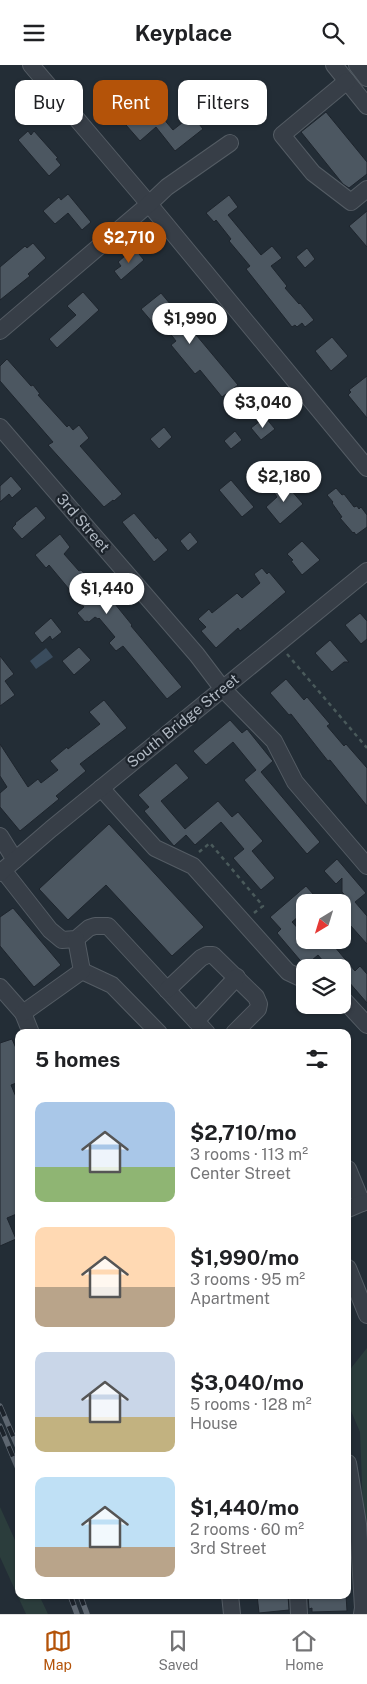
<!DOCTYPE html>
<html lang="en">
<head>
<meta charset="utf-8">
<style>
	body { margin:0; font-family:"Public Sans",sans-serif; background:#f2f2f2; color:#202124; height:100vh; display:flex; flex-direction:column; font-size:19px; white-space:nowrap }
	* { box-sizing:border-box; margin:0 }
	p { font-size:16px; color:#757577 }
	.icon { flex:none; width:28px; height:28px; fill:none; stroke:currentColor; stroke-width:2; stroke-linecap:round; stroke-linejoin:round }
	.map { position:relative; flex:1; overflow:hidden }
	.sheet { position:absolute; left:15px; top:964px; width:336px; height:570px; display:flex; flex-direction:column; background:#fff; border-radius:10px; box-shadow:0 1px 4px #0004 }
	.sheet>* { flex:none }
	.guide { position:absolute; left:15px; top:15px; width:338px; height:45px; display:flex; gap:10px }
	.needle { width:32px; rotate:218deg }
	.fabs { position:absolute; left:296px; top:829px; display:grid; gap:10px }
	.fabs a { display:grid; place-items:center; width:55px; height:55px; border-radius:10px; background:#fff; box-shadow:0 1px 4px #0004; font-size:25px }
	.price { position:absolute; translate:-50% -42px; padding:0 11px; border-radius:18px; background:#fff; color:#222; font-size:16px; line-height:32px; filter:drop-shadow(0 1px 2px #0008) }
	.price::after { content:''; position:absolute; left:50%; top:30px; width:15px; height:11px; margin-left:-8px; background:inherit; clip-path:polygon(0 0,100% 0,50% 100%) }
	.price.current { background:#b45309; color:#fff }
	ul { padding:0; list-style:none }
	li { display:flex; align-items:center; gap:15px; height:125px; padding:0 20px }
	li span { display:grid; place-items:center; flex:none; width:140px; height:100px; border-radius:10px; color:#555 }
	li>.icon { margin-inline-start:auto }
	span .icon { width:60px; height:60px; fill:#fffc; stroke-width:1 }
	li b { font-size:21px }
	h2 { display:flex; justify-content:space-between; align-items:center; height:60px; padding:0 20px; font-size:21px }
	.chip { padding:0 18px; border-radius:10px; background:#fff; box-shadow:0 1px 4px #0004; font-size:18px; line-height:45px }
	.chip.current { background:#b45309; color:#fff }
	header { display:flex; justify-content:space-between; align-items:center; height:65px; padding:0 20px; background:#fff; font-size:22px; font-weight:700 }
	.dock { display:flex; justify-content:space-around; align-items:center; height:70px; border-top:1px solid #e0e0e0; background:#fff; font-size:14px; color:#757577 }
	.dock a { display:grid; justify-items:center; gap:2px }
	.dock .current { color:#b45309 }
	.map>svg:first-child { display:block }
	.green { fill:#2b3d3c }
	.water { fill:#3a4c5d }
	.building { fill:#4c5761; stroke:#1e252d }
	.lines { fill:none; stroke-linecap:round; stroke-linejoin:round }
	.minor-casing { stroke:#545c64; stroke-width:18 }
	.path { stroke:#4a5a5b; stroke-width:2.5; stroke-dasharray:4 4; stroke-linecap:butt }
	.minor { stroke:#373e47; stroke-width:16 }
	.rail-casing { stroke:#5d6670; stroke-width:5.5 }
	.rail { stroke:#1c232b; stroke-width:4; stroke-dasharray:11; stroke-linecap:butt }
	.labels { text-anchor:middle; stroke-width:4.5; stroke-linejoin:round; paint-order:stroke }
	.street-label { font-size:15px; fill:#b1b9c3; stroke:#1c232b }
</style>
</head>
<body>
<header><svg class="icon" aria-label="menu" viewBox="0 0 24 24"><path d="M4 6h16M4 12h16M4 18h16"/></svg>Keyplace<svg class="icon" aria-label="search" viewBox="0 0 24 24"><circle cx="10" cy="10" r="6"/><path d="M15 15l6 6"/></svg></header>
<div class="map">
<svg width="367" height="1549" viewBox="0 0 367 1549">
	<rect width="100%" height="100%" fill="#232d36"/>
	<!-- green -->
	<g class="green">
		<polygon points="367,1283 367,1549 360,1367 348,1339 348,1307"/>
		<polygon points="0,1442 19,1484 19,1530 39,1530 48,1549 26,1549 0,1492"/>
	</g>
	<!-- water -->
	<polygon class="water" points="46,583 53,592 36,604 30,596"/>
	<!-- building -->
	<g class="building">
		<polygon points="156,45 173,65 192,50 203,64 175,86 156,62 140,76 126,60 140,48 146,54"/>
		<polygon points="326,47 367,97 367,109 349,123 343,119 301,67"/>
		<polygon points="28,66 31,70 34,66 58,93 56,94 61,100 49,111 18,75"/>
		<polygon points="68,129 91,157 82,165 68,148 55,159 43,146 59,132 61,135"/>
		<polygon points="229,130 238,142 228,150 261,190 272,181 282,193 271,201 287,221 285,223 299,239 300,238 314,255 305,262 302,258 297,262 295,260 292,262 246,204 250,201 229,176 231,174 216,155 214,157 206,148"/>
		<polygon points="367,146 367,182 349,161"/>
		<polygon points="33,178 46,193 28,209 30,211 0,235 0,202 25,181 27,183"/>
		<polygon points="134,183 144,195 121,215 114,206 121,201 118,197"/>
		<polygon points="307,183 315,194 305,203 296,192"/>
		<polygon points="83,227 99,245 57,283 49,274 76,250 67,241"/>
		<polygon points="161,228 238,320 222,332 200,305 195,309 171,280 176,276 158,253 153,258 141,244"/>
		<polygon points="332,272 348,291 331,306 315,286"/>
		<polygon points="7,294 31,321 33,320 40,329 38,330 67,362 69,360 73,365 79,360 89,373 80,381 122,429 114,436 113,435 104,442 48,380 53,377 0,316 0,301"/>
		<polygon points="367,311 367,353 348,330 351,327 349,325"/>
		<polygon points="265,352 275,364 261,375 251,363"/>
		<polygon points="164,362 172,372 159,384 150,374"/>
		<polygon points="235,366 242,375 231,384 224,376"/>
		<polygon points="302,396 310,406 299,415 291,405"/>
		<polygon points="11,411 22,424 12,433 9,429 0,437 0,421"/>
		<polygon points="231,415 254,442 242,452 219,425"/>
		<polygon points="284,417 303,439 280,459 266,442 277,432 273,426"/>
		<polygon points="336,423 342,430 344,429 354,442 357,441 359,444 361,442 367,450 367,462 356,470 354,467 353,468 340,453 342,452 332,438 333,437 327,430"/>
		<polygon points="36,441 46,453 22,474 12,463 16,459 15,458"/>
		<polygon points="134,448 156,474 157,472 168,485 154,497 122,457"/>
		<polygon points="190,467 198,477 188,486 180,476"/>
		<polygon points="60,469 70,482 64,489 79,506 81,505 99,525 105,520 118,536 115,539 132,560 131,561 182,622 167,634 123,581 116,586 109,578 115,572 99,553 98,554 95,552 89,557 87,556 85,557 77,548 84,542 49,500 46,503 35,490"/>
		<polygon points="302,476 320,495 302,510 291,496 293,495 287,489"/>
		<polygon points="262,503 267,509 269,507 286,527 240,566 238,563 216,583 201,566 206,562 198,554 209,544 212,548 237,528 242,533 260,518 254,509"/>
		<polygon points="360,548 367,556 367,574 361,579 345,560"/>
		<polygon points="51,553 62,567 52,575 50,571 42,578 34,568"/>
		<polygon points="330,575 349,597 344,597 332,607 315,588"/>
		<polygon points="79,582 91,595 74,610 62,596"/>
		<polygon points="0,591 14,609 5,616 15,630 0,641"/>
		<polygon points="286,614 304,635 307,632 330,659 327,661 344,681 346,679 367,703 367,741 330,695 328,696 291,649 289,650 270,628"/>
		<polygon points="104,635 127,663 80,699 86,706 56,731 59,734 20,766 0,742 0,728 7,722 0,711 0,679 28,722 38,714 41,718 58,705 50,696 67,682 68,684 100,659 89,647"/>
		<polygon points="230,655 242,668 247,664 272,695 273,696 261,707 320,777 307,789 244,715 256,705 233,677 206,700 193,686"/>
		<polygon points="176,698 189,713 161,736 185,764 218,736 232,752 238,747 263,776 252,786 275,813 261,825 233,793 244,784 221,757 195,780 186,770 174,781 144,746 149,742 138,730"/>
		<polygon points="109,759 204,862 172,891 106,820 68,855 39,824"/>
		<polygon points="337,794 366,828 355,837 367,851 367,879 342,851 342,839 348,833 342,827 342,813 336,819 324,806"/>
		<polygon points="306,821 321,838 305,838 305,846 292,857 305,871 305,875 308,875 315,883 325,875 329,875 355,906 360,901 367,909 367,938 342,909 342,902 328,902 318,890 305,901 277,868 281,864 270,852"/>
		<polygon points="13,843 61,900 34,922 0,881 0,852"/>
		<polygon points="12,974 19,990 19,1017 11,1020 19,1039 19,1148 7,1153 16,1174 0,1181 0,978"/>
		<polygon points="257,1530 288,1530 289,1545 259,1548"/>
		<polygon points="308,1530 346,1530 347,1546 312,1547 312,1543 309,1544"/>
	</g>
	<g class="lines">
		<defs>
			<g id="minor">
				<polyline points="31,0 149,139 367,403"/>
				<polyline points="334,0 367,41"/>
				<polyline points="357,0 367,13"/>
				<polyline points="347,16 282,70 313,108 351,137 367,124"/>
				<polyline points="0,266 149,139 167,122 230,78"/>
				<polyline points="0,362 197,590 222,623 274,676 295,717 367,801"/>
				<polyline points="101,723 155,783 193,801 288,907 305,915"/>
				<polyline points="0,771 15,795"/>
				<polyline points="3,805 50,865 62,875 76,874 89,863 95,861 108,861 207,968"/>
				<polyline points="0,808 51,764 367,506"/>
				<polyline points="82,906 112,920 159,968"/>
				<polyline points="0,922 23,948 31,968"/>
				<polyline points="167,925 201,893 207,890 213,890 256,932 259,939 258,944 234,968"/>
				<polyline points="342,933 367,960"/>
				<polyline points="23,948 82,906 76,874"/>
				<polyline points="196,956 237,912"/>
				<polyline points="348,1104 362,1138 367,1136"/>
				<polyline points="348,1144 362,1138"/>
				<polyline points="348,1203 367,1250"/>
				<polyline points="348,1398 358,1459 363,1543 362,1549"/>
				<polyline points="230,1530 232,1549"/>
				<polyline points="298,1530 299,1549"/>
			</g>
		</defs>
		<!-- minor casing -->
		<use href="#minor" class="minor-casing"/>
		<!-- path -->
		<g class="path">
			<polyline points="287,589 367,683"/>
			<polyline points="199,787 210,778 263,841 254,848"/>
		</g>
		<!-- minor -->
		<use href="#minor" class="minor"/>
		<defs>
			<g id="rail">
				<polyline points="0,1341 19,1385"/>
				<polyline points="0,1361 19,1406"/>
				<polyline points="70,1530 77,1549"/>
				<polyline points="80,1530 87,1549"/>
			</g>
		</defs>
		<!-- rail casing -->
		<use href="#rail" class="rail-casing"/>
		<!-- rail -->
		<use href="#rail" class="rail"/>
	</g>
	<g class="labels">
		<!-- street labels -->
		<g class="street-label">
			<text transform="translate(83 458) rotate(49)" y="5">3rd Street</text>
			<text transform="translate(183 656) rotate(-39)" y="5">South Bridge Street</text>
		</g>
	</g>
</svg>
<div class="fabs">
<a><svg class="needle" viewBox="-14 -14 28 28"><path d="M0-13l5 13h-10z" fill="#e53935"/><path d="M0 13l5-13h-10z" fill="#757577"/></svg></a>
<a><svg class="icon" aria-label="layers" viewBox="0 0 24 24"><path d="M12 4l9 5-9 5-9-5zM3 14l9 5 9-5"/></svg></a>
</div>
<b class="price current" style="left:129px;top:199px">$2,710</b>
<b class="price" style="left:190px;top:280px">$1,990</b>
<b class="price" style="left:263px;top:364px">$3,040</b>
<b class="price" style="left:284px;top:438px">$2,180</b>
<b class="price" style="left:107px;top:550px">$1,440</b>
<div class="guide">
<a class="chip">Buy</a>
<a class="chip current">Rent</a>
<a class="chip">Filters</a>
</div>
<section class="sheet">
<h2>5 homes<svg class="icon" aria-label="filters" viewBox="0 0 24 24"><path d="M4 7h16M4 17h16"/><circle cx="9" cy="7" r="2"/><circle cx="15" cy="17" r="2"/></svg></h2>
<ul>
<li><span style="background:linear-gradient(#a9c7e8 65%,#8fb573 0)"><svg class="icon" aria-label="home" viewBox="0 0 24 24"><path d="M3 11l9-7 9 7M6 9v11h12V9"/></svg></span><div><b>$2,710/mo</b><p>3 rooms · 113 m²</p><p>Center Street</p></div></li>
<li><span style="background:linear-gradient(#ffd9b3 60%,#b9a48a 0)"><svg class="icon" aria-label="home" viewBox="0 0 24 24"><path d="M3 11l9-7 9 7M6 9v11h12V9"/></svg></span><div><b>$1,990/mo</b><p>3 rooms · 95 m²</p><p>Apartment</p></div></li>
<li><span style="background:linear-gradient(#c9d6e8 65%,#c2b280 0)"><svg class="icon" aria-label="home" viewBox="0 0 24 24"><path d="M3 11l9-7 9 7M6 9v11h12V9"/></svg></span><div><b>$3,040/mo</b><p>5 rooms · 128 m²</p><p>House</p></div></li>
<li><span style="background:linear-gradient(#bfe0f5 70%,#b9a48a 0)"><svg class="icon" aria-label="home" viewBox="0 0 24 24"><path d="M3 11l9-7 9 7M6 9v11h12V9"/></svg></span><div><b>$1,440/mo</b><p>2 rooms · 60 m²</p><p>3rd Street</p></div></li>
</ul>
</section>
</div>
<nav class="dock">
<a class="current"><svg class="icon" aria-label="map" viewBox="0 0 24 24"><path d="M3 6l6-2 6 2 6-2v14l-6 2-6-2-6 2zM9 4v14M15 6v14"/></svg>Map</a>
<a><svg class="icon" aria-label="saved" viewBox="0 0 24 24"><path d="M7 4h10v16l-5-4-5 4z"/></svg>Saved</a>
<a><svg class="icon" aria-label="home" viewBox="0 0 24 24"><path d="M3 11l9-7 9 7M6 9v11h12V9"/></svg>Home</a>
</nav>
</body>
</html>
